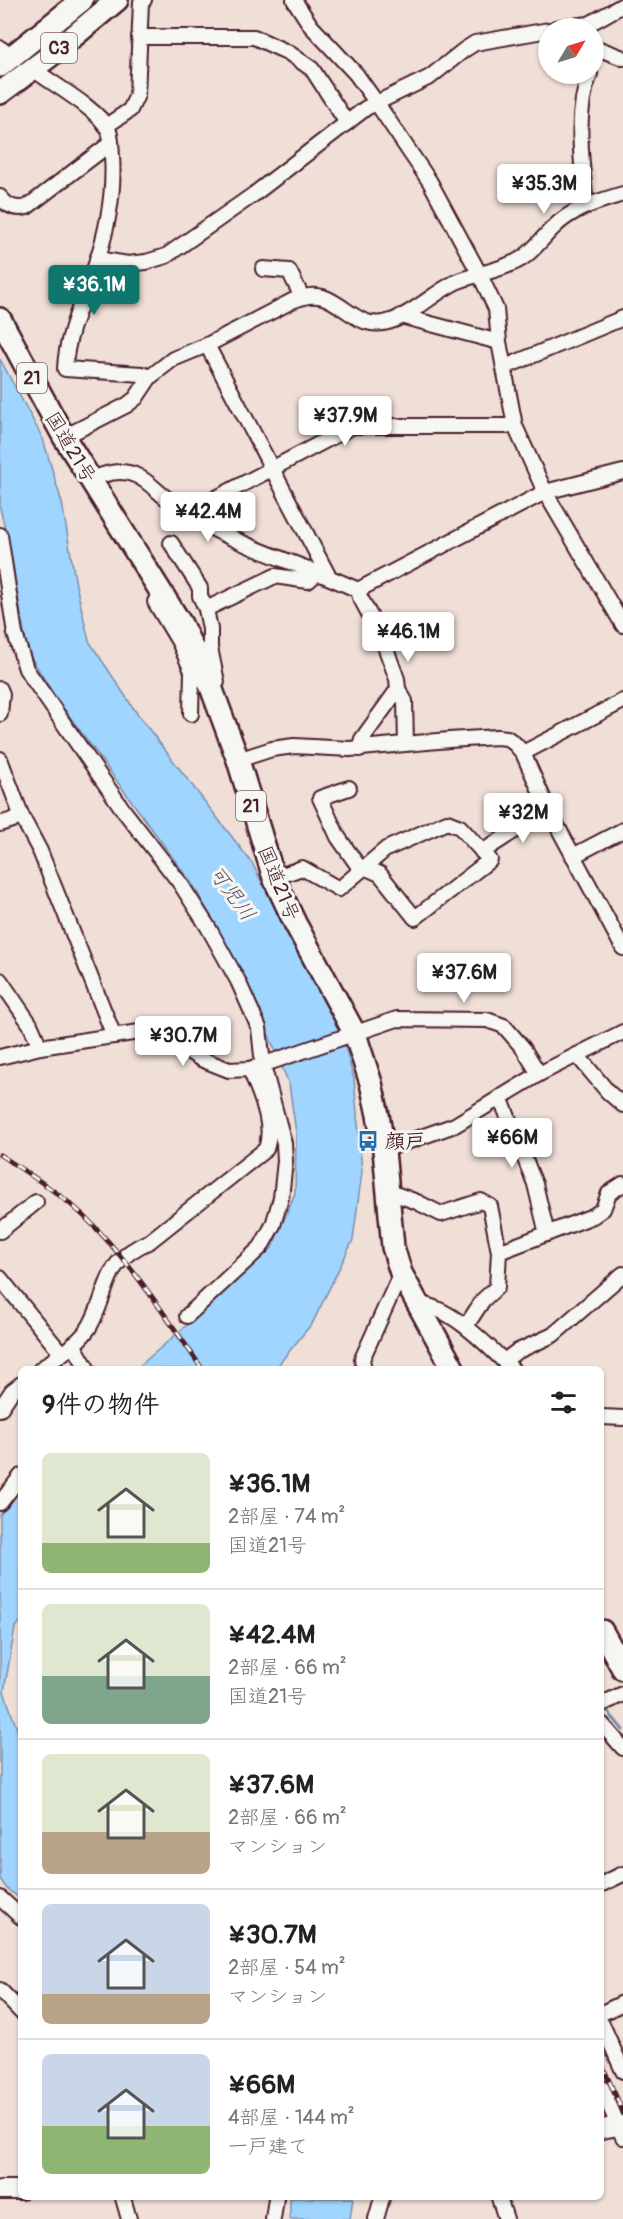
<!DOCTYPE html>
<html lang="ja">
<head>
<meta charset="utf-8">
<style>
	body { margin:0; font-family:Pangolin,"Klee One",sans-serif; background:#f6f6f6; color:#222; height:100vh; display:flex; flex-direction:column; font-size:22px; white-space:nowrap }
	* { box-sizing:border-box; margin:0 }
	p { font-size:20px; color:#767676 }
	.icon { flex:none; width:33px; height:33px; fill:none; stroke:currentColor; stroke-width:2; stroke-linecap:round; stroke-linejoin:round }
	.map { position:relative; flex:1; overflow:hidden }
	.sheet { position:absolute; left:18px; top:1366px; width:586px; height:834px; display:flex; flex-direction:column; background:#fff; border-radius:9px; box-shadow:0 2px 4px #0004 }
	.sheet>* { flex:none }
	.needle { width:39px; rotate:52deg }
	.tools { position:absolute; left:538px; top:18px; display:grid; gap:12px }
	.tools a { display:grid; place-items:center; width:66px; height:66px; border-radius:50%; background:#fff; box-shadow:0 2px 4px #0004; font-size:30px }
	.price { position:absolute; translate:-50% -51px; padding:0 14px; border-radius:6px; background:#fff; color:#222; font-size:20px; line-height:39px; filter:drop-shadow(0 2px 3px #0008) }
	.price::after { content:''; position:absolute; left:50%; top:36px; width:18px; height:14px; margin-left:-9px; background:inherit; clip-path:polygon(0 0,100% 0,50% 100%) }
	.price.active { background:#0f766e; color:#fff }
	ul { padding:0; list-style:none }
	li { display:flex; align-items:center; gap:18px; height:150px; padding:0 24px }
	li+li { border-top:2px solid #e0e0e0 }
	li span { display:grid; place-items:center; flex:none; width:168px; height:120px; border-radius:9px; color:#555 }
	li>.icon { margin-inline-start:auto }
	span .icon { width:72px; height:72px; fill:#fffc; stroke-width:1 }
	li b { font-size:26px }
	h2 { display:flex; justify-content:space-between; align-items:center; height:72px; padding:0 24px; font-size:26px }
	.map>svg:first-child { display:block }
	.water { fill:#9fd5fe; stroke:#7d8caa; stroke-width:1.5 }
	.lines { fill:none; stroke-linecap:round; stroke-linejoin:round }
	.stream { stroke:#7d8caa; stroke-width:3 }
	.minor-casing { stroke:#4a1f2b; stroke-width:18 }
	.major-casing { stroke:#4a1f2b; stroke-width:22 }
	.highway-casing { stroke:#4a1f2b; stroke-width:26 }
	.minor { stroke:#f6f6f2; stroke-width:14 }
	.major { stroke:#f6f6f2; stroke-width:18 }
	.highway { stroke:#f6f6f2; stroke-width:21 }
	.rail-casing { stroke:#4a1f2b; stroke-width:5 }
	.rail { stroke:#f6f6f2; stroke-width:3; stroke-dasharray:9; stroke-linecap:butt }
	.labels { text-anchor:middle; stroke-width:6; stroke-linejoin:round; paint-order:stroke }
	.shield { fill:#f6f6f2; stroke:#7e6067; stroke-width:1.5 }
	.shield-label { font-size:18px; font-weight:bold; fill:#4a1f2b }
	.street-label { font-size:20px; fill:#4a1f2b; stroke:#f6f6f2 }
	.poi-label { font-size:20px; font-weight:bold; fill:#4a1f2b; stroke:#f6f6f2; text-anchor:start }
	.water-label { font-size:21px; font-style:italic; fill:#5f4c60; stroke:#f6f6f2 }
</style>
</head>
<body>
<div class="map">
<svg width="623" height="2219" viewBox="0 0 623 2219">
	<rect width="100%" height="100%" fill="#efdfd6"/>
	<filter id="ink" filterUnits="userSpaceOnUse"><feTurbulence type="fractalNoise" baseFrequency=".0167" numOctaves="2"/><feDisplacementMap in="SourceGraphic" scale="12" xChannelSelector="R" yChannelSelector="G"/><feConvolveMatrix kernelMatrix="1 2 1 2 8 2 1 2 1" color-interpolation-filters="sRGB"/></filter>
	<g filter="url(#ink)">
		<!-- water -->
		<g class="water">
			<polygon points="0,359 43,439 62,503 76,585 89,641 138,715 252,863 281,920 338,1021 354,1079 362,1171 353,1240 313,1322 275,1369 136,1369 216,1300 272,1248 295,1193 296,1133 289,1084 247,983 195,888 54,695 27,651 11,554 0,508"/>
			<polygon points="21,1485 21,1621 15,1628 4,1691 21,1741 21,1899 7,1889 0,1879 0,1515"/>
			<polygon points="290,2198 353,2198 350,2219 290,2219"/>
		</g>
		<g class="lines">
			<!-- stream -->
			<polyline class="stream" points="605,1708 623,1730"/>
			<defs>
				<g id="minor">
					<polyline points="294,0 311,26 356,74 376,102 430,182 479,273 496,309 499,342 515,426 545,492 623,625"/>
					<polyline points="556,28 589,24 623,5"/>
					<polyline points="139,37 254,37 289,53 312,69 347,123"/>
					<polyline points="594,47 623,58"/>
					<polyline points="0,48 3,50"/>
					<path d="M40,74C58,87 98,110 108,129C112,136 111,147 112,156C115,198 105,241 90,281C79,309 66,338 65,369L142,374L150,377"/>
					<polyline points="106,126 130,110 137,95 141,2 144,0"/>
					<path d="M0,197C7,206 15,210 27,207L111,143"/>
					<path d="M586,206C582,163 574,114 590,74"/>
					<polyline points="97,259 128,264 146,262 166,256 253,195 366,108 430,77 464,50 475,43 549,30"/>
					<polyline points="263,269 289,271 302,297"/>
					<polyline points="401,316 499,342"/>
					<polyline points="207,345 329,577"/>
					<polyline points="505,367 623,318"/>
					<path d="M64,437L127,405L136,398L150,377L173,359L207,345L292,301C301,297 313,294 323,297C349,306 360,333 394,320C415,312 434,293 456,282C477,273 501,271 521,259C534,251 542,238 554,227C573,208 597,202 623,194"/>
					<path d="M91,480C104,473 121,469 135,475C145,479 153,487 161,494C176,506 190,516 206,525C255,552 309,567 358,590"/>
					<polyline points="186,514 353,426 515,426"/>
					<polyline points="0,535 15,634 26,669 124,811 180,883 208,927 238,981 259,1028 263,1065 284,1143 285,1161 281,1198 273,1225 261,1247 187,1316"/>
					<polyline points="171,543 200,588 200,596 206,609 210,629 210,648 217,682"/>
					<polyline points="358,590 545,492 623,472"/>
					<polyline points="358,590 360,597 382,638 397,679 398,689 405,701 406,743"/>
					<polyline points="155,602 179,642 192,671 191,714"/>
					<polyline points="206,609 275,576 308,581 316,574"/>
					<polyline points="0,689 2,694 0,714"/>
					<polyline points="359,749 362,739 398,689"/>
					<polyline points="523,753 623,701"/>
					<polyline points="0,759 22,817 40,851 114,1036"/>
					<polyline points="238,760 272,749 294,746 350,749 449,740 497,737 507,738 515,744 523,753 548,809 623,948"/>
					<polyline points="349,788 320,798 338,837 361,870"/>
					<polyline points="0,824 22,817"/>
					<polyline points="482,852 548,809"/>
					<polyline points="573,856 623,830"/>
					<polyline points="274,878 302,868 339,889 386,849 447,822 460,827 490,860 415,918 380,874 364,867"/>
					<polyline points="0,980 30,1024 40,1047"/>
					<polyline points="577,1055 608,1092 623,1105"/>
					<polyline points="0,1057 40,1047 146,1031 165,1037 201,1059 229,1070 250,1069 397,1019 487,1020 504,1026 523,1048 539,1074"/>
					<polyline points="500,1097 535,1184 547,1234"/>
					<polyline points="384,1150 455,1125 539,1074 623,1032"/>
					<polyline points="387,1191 417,1202 441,1214 481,1201 490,1206 499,1252"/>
					<polyline points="0,1231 36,1202"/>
					<polyline points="0,1278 61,1353"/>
					<path d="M417,1304C450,1305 490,1348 513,1370"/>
					<polyline points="466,1326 483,1300 497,1287 499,1252 593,1216 603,1209 609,1193 623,1184"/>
					<polyline points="73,1344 88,1370"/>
					<polyline points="504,1361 516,1352 553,1335 623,1274"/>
					<path d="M40,1370C57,1356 81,1343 91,1324C112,1284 102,1262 150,1241L266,1149C275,1123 259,1093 250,1069"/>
					<polyline points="364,1370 362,1359 401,1273"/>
					<polyline points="0,1409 12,1391 21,1384"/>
					<polyline points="602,1417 623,1418"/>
					<polyline points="0,1503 21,1476"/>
					<polyline points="602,1704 623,1694"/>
					<polyline points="602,1724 623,1748"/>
					<polyline points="602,1884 623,1874"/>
					<polyline points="0,1898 21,1917"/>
					<polyline points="0,1990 21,2012"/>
					<polyline points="602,2013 623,2003"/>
					<polyline points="602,2024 623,2071"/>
					<polyline points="602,2088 623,2137"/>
					<polyline points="123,2198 129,2219"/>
					<polyline points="499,2198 506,2219"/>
					<polyline points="273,2219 276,2198"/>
					<polyline points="376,2219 382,2198"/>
				</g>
				<g id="major">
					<polyline points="602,2129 623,2125"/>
					<polyline points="0,2190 21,2190"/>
				</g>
				<g id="highway">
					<polyline points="0,66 82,0"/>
					<polyline points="0,93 50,56 117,0"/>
					<polyline points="0,319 64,437 181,624 211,687 238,760 274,878 295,923 355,1034 371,1083 378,1115 384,1150 393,1247 401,1273 454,1370"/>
					<polyline points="602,1631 623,1669"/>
				</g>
			</defs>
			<!-- minor casing -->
			<use href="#minor" class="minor-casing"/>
			<!-- major casing -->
			<use href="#major" class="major-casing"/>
			<!-- highway casing -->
			<use href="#highway" class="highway-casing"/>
			<!-- minor -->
			<use href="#minor" class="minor"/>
			<!-- major -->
			<use href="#major" class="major"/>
			<!-- highway -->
			<use href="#highway" class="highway"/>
			<defs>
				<g id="rail">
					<path d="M0,1155C29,1174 60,1193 85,1217C131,1262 166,1317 203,1370"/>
					<polyline points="602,2065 623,2112"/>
				</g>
			</defs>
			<!-- rail casing -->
			<use href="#rail" class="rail-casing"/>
			<!-- rail -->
			<use href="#rail" class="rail"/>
		</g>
	</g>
	<!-- icons -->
	<defs>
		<symbol id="bus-bare" viewBox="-9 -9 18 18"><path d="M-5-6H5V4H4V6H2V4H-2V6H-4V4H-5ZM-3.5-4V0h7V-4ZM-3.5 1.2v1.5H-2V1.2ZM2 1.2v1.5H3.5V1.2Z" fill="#1f6fb2" stroke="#f6f6f2" stroke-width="2.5" paint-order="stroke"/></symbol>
	</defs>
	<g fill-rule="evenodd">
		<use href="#bus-bare" x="353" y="1126" width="30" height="30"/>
	</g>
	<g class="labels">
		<!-- shield labels -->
		<g class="shield">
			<rect x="41" y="33" width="36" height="30" rx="4.5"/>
			<rect x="17" y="363" width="30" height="30" rx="4.5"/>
			<rect x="236" y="791" width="30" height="30" rx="4.5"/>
		</g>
		<g class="shield-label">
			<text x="59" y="54">C3</text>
			<text x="32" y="384">21</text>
			<text x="251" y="812">21</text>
		</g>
		<!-- street labels -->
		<g class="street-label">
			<text transform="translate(71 447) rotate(59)" y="7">国道21号</text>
			<text transform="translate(279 883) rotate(68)" y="7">国道21号</text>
		</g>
		<!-- poi labels -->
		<g class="poi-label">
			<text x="385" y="1148">顔戸</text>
		</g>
		<!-- water labels -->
		<g class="water-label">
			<text transform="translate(232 893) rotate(54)" y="7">可児川</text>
		</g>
	</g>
</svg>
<div class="tools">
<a><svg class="needle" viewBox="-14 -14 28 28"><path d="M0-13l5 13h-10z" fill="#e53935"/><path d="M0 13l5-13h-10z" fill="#767676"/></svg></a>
</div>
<b class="price" style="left:544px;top:215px">¥35.3M</b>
<b class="price active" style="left:94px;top:316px">¥36.1M</b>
<b class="price" style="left:345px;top:447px">¥37.9M</b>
<b class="price" style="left:208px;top:543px">¥42.4M</b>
<b class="price" style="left:408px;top:663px">¥46.1M</b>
<b class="price" style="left:523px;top:844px">¥32M</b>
<b class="price" style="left:464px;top:1004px">¥37.6M</b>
<b class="price" style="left:183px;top:1067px">¥30.7M</b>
<b class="price" style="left:512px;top:1169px">¥66M</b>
<section class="sheet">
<h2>9件の物件<svg class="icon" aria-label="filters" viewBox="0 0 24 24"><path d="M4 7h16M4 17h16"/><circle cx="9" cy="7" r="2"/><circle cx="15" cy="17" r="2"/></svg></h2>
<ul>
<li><span style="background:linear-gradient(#dfe7d0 75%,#8fb573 0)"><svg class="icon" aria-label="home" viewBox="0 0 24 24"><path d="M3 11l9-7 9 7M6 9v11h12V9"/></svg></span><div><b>¥36.1M</b><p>2部屋 · 74 m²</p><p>国道21号</p></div></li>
<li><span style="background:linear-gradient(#dfe7d0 60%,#7fa58c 0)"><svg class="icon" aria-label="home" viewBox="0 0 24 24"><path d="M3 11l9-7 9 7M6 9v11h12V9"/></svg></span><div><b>¥42.4M</b><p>2部屋 · 66 m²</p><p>国道21号</p></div></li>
<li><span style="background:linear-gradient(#dfe7d0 65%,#b9a48a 0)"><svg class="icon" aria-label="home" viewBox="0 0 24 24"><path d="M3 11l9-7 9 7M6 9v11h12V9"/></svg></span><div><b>¥37.6M</b><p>2部屋 · 66 m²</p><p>マンション</p></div></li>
<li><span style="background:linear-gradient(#c9d6e8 75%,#b9a48a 0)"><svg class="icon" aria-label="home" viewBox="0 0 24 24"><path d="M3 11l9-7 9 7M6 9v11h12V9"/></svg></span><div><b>¥30.7M</b><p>2部屋 · 54 m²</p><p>マンション</p></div></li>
<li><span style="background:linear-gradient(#c9d6e8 60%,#8fb573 0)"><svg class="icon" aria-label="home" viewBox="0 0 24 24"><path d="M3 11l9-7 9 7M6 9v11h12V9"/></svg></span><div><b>¥66M</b><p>4部屋 · 144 m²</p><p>一戸建て</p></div></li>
</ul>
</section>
</div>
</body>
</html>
